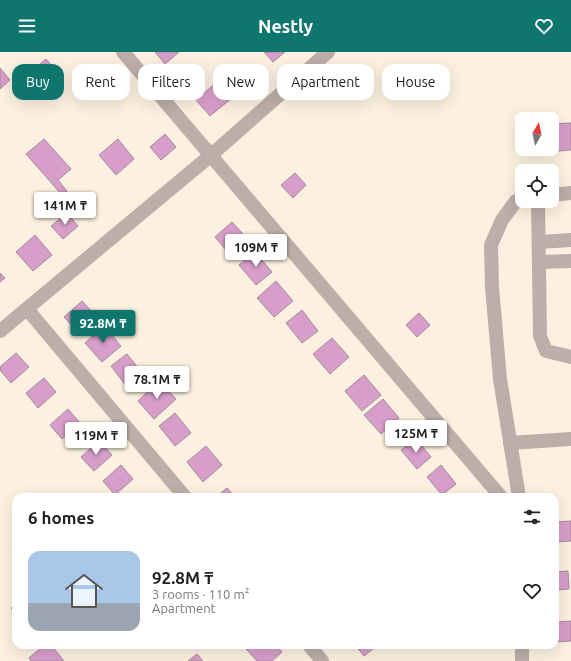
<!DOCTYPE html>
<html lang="en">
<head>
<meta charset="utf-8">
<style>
	body { margin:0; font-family:Ubuntu,sans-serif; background:#f6f6f6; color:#222; height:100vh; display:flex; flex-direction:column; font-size:15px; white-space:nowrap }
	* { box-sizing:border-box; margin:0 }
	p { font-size:13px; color:#767676 }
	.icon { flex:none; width:22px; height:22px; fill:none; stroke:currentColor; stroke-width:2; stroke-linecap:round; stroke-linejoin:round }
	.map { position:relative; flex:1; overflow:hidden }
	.details { position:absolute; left:12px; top:441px; width:547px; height:156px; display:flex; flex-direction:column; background:#fff; border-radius:12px; box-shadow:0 4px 16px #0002 }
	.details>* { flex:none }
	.guide { position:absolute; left:12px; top:12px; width:547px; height:36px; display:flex; gap:8px }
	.needle { width:26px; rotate:9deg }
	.fabs { position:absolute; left:515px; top:60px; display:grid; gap:8px }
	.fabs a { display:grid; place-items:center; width:44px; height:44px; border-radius:8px; background:#fff; box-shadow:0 4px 16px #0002; font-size:20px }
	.price { position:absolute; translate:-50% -34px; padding:0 9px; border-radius:4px; background:#fff; color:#222; font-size:13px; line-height:26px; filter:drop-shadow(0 1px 2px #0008) }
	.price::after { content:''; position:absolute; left:50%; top:24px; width:12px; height:9px; margin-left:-6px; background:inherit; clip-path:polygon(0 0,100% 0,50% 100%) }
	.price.current { background:#0f766e; color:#fff }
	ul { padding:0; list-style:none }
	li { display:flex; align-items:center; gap:12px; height:100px; padding:0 16px }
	li span { display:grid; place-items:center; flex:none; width:112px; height:80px; border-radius:12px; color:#555 }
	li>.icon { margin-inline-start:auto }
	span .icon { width:48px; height:48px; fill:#fffc; stroke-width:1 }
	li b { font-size:17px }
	h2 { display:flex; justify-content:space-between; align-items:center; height:48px; padding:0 16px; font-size:17px }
	.chip { padding:0 14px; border-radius:12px; background:#fff; box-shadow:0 4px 16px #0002; font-size:14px; line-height:36px }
	.chip.current { background:#0f766e; color:#fff }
	header { display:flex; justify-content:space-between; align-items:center; height:52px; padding:0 16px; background:#0f766e; color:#fff; font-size:18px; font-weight:700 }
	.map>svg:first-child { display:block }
	.building { fill:#d89eca; stroke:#a48a9c }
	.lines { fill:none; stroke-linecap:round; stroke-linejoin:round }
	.minor { stroke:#bcaea8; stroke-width:14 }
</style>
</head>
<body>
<header><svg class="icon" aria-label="menu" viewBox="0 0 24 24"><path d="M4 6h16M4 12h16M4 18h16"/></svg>Nestly<svg class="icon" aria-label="heart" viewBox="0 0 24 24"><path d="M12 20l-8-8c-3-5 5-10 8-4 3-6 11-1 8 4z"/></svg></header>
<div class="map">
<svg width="571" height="609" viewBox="0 0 571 609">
	<rect width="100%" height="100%" fill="#fcf0e0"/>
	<!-- building -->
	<g class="building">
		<polygon points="155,0 179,0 165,12"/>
		<polygon points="264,0 285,0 273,10"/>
		<polygon points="46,7 60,23 44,37 30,21"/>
		<polygon points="0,16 10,28 0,37"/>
		<polygon points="218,29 232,46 210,64 196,48"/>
		<polygon points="571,71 571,98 545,100 545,97 552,97 552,72"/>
		<polygon points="165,82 176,95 161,108 150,95"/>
		<polygon points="44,87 71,117 58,128 67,139 62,143 26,102"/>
		<polygon points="118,87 134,107 116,123 99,103"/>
		<polygon points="295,121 306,133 293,146 281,133"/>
		<polygon points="67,161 78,174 63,187 51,174"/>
		<polygon points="232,170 245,184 227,199 215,185"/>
		<polygon points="35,183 52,203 33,219 16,200"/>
		<polygon points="255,200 272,220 256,233 239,213"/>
		<polygon points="0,221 5,226 0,230"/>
		<polygon points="276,229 293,249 274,265 257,246"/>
		<polygon points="82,249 95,263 77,279 64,265"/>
		<polygon points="302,258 318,279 302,291 286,271"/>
		<polygon points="419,261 430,273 417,285 406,273"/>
		<polygon points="104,274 121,294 102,310 85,291"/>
		<polygon points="332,286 349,305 330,322 313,302"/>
		<polygon points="16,301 29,315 11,331 0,318 0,315"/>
		<polygon points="127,302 143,322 127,335 111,314"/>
		<polygon points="364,323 381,343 362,359 345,339"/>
		<polygon points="44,326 56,340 38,356 26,341"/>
		<polygon points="159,329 176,347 154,367 138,349"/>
		<polygon points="383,347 399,366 381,382 364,363"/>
		<polygon points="68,357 80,371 62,387 50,373"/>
		<polygon points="175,361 191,381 175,394 159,374"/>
		<polygon points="416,387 431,405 417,417 401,398"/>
		<polygon points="99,389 112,403 94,419 81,405"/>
		<polygon points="206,394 222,413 203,430 187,410"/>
		<polygon points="121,413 133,427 115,443 103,429"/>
		<polygon points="441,413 456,432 442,443 427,425"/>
		<polygon points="227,436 235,445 216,445"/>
		<polygon points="571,469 571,489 556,490 555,470"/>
		<polygon points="568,519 569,537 555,538 555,520"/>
		<polygon points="16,552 16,562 11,556"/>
		<polygon points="571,569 571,589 555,590 555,570"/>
		<polygon points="44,593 51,593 64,609 31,609 29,606"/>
		<polygon points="251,593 276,593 282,600 272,609 257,609 246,597"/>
		<polygon points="355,593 378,593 364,604"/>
		<polygon points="197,602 203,609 188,609"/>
	</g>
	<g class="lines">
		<!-- minor -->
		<g class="minor">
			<polyline points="123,0 501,445"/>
			<polyline points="552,143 571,141"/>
			<polyline points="538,149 540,284 546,299 571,305"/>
			<polyline points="539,190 571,188"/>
			<polyline points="539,210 571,209"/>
			<polyline points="27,257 185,445"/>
			<polyline points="0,279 210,104 328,0"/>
			<polyline points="510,391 571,387"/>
			<polyline points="519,445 500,327 492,235 491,193 502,168 516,149 522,148"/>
			<polyline points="309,593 322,609"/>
			<polyline points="522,609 522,593"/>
		</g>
	</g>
</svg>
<div class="fabs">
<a><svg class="needle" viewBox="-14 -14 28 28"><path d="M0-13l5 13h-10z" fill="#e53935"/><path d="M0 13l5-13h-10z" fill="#767676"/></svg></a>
<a><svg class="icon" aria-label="locate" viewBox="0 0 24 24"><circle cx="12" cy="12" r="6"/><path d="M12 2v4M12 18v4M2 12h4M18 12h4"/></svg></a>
</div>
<b class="price" style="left:65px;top:174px">141M ₸</b>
<b class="price" style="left:256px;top:216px">109M ₸</b>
<b class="price current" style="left:103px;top:292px">92.8M ₸</b>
<b class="price" style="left:157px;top:348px">78.1M ₸</b>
<b class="price" style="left:416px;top:402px">125M ₸</b>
<b class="price" style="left:96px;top:404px">119M ₸</b>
<div class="guide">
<a class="chip current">Buy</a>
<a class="chip">Rent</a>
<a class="chip">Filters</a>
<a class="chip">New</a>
<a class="chip">Apartment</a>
<a class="chip">House</a>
</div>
<section class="details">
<h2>6 homes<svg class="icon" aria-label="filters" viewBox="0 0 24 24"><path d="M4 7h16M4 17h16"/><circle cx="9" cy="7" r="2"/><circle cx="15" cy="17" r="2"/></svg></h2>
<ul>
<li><span style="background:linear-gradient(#a9c7e8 65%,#9aa5b1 0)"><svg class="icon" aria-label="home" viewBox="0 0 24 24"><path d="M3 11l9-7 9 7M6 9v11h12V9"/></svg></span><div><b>92.8M ₸</b><p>3 rooms · 110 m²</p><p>Apartment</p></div><svg class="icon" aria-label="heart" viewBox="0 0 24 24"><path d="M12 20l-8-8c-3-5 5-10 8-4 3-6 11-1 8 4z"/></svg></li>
</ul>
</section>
</div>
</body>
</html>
